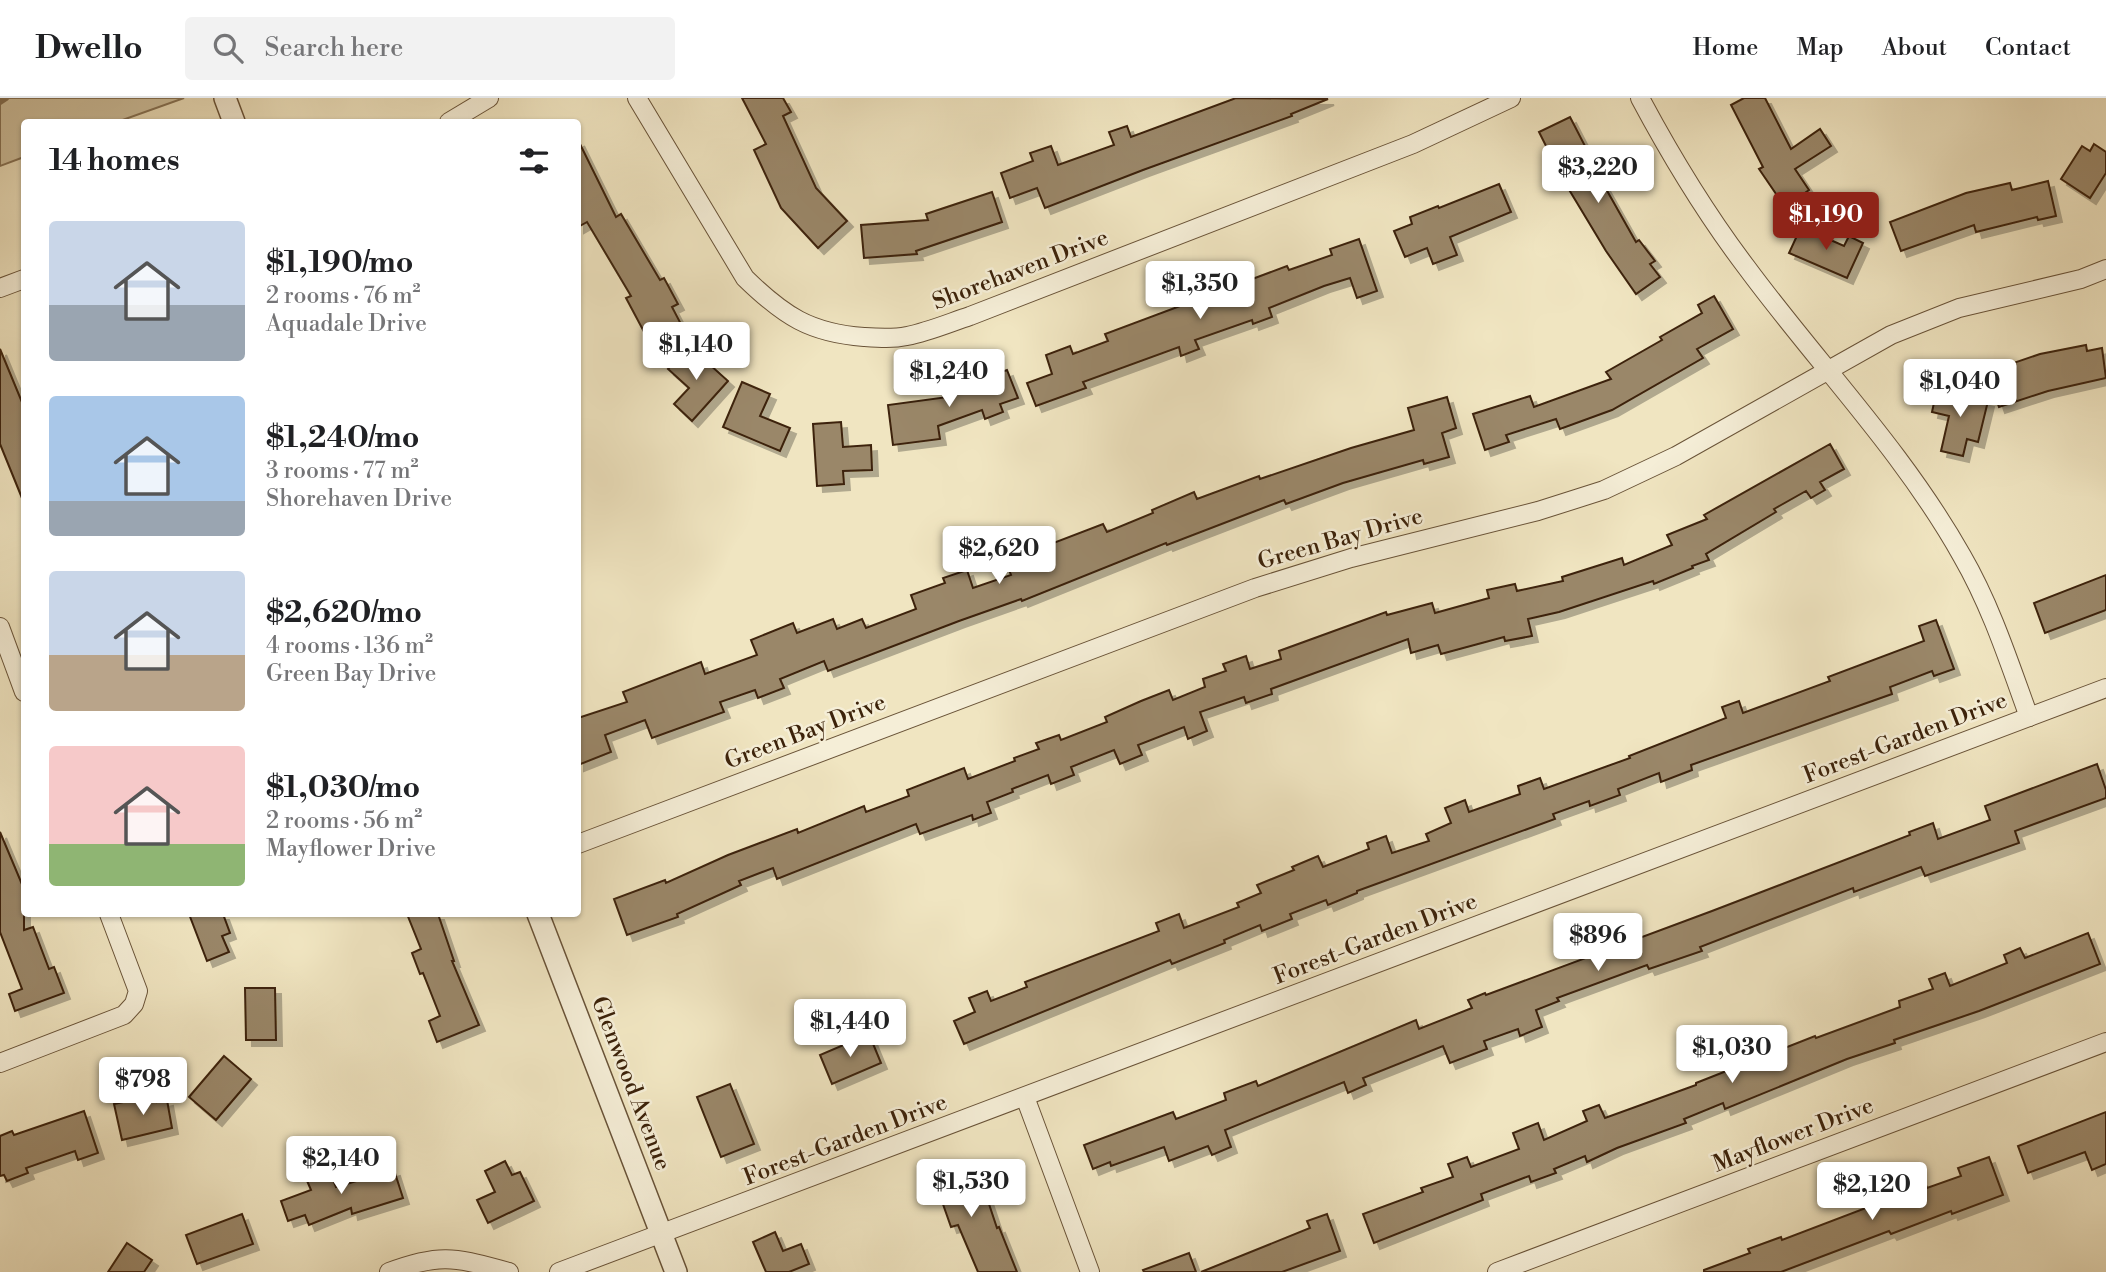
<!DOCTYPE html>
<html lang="en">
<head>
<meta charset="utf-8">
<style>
	body { margin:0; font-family:"Libre Bodoni",serif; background:#f2f2f2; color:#202124; height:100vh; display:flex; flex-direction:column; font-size:26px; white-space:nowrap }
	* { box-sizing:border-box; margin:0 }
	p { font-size:23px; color:#757577 }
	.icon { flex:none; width:38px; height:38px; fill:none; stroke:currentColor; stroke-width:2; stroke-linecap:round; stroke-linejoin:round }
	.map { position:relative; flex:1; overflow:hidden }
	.details { position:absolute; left:21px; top:21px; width:560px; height:798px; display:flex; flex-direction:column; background:#fff; border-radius:7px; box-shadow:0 2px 5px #0004 }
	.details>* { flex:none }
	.price { position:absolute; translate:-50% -60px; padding:0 16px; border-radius:7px; background:#fff; color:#222; font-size:23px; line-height:46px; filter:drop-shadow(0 2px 4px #0008) }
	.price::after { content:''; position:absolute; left:50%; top:42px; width:21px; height:16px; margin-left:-10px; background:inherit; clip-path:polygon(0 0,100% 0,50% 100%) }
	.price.current { background:#8f2418; color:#fff }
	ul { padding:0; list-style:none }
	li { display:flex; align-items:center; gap:21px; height:175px; padding:0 28px }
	li span { display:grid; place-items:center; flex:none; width:196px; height:140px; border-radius:7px; color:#555 }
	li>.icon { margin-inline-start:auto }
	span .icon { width:84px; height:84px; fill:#fffc; stroke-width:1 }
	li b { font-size:30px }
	h2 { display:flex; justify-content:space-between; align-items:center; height:84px; padding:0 28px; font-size:30px }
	header { display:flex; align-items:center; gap:42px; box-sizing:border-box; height:98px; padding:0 35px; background:#fff; border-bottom:2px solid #e0e0e0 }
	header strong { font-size:33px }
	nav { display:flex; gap:38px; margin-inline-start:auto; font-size:24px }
	.search { width:490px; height:63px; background:#f2f2f2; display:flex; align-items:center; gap:18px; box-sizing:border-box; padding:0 24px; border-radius:7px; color:#757577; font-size:26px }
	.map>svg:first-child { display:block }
	.green { fill:#d1c4a2; stroke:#867356; stroke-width:2 }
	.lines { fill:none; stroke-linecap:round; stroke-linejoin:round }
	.stream { stroke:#836f53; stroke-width:6 }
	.building { fill:#9a8769; stroke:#3c220a; stroke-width:2; filter:url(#shadow) }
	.minor-casing { stroke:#695338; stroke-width:20 }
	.tertiary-casing { stroke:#695338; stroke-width:24 }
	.minor { stroke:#f5eed7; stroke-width:18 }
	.tertiary { stroke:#f5eed7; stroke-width:21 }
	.labels { text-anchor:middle; stroke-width:5; stroke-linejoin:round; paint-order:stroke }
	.street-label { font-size:23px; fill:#3c220a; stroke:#f5eed7 }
</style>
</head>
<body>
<header>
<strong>Dwello</strong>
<div class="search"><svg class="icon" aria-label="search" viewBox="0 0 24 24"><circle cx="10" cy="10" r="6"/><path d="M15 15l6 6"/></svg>Search here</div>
<nav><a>Home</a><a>Map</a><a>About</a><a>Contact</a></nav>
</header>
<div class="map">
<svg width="2106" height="1174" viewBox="0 0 2106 1174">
	<defs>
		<filter id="shadow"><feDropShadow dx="6" dy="6" stdDeviation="0" flood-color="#0004"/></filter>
	</defs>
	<rect width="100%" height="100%" fill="#f0e5c1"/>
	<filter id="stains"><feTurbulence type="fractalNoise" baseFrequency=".00286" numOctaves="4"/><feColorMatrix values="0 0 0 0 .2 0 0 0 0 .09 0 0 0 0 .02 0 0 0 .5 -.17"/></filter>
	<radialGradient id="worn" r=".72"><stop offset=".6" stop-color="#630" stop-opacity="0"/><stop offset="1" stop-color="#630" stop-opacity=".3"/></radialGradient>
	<!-- green -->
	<polygon class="green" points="0,0 184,0 117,24 24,24 24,59 0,68"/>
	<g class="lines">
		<!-- stream -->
		<polyline class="stream" points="0,4 6,0"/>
	</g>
	<!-- building -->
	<g class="building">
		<polygon points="742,0 783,0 791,14 783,18 816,90 847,123 818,150 781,110 754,52 766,46"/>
		<polygon points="1236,0 1328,1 1291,16 1292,18 1143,72 1045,110 1037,90 1010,100 1001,75 1033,63 1030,55 1051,48 1058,67 1114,47 1109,34 1127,28 1131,39"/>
		<polygon points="1744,0 1765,0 1791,51 1820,31 1831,48 1795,71 1809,92 1785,109 1759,71 1763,69 1731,7"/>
		<polygon points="1570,19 1585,48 1581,50 1598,83 1601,82 1636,144 1639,142 1655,163 1650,166 1660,179 1636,196 1606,153 1562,80 1539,34"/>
		<polygon points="578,42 616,119 621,116 660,182 664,180 678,206 672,209 683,230 651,247 626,200 631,198 587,124 578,129"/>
		<polygon points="2094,46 2106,54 2106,75 2090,100 2061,81 2082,48 2090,53"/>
		<polygon points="2048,83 2056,118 2038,122 2037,119 1976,134 1974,127 1901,153 1890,124 1966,95 2010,85 2012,92"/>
		<polygon points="1499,86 1511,114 1450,139 1457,157 1433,166 1427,150 1405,159 1394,133 1412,126 1410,119 1438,108 1439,110"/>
		<polygon points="992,94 1002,124 916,153 917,156 864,160 861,127 928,122 926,116"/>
		<polygon points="1801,129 1844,148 1849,138 1863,145 1847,180 1789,155"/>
		<polygon points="1359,141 1377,193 1357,200 1350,180 1324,188 1269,210 1272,219 1253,226 1252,222 1195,242 1199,251 1181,258 1179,249 1083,284 1086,290 1036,308 1027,285 1052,276 1046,257 1070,248 1073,256 1108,243 1105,236 1287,168 1289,172 1332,157 1330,151"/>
		<polygon points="1714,198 1733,231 1697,251 1703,260 1612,312 1560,331 1556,321 1506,337 1509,344 1485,352 1473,316 1530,298 1534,309 1611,281 1606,274 1662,242 1660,239 1702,215 1698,207"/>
		<polygon points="2086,247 2087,253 2102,250 2106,280 2048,293 1999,309 1987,274 2040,256"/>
		<polygon points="689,248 728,283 692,323 674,306 689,290 668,271"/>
		<polygon points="0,251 24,309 24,405 0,346"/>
		<polygon points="1007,272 1018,300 1000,306 1003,314 985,321 982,312 938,328 940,341 893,347 888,307 948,299 946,294"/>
		<polygon points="742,284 770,296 760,318 790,330 780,353 723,329"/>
		<polygon points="1937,291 1988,303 1978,344 1967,341 1963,358 1941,353 1949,318 1932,314"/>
		<polygon points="1447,299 1456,330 1442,335 1449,359 1424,366 1423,362 1343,385 1286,406 1284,402 1167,447 1166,445 1022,503 1021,501 959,523 828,573 824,563 780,581 784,590 758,600 755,592 720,604 724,614 652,640 645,622 605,637 611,654 578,667 578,620 627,604 623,594 701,564 705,576 757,557 751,542 793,525 797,535 833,521 837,531 862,521 866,530 916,511 911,497 945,485 943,480 967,472 973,490 1011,477 1007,467 1049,451 1048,447 1103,426 1107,434 1153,415 1152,412 1194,394 1197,401 1259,378 1260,381 1351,350 1414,332 1408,310"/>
		<polygon points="841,324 843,349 871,347 872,372 843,373 844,386 817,388 813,326"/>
		<polygon points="1830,346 1844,371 1820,384 1825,392 1811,400 1806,393 1774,411 1776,414 1706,456 1709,462 1692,468 1693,470 1654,486 1653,483 1559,514 1528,521 1532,538 1505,543 1504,539 1441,556 1438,547 1411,555 1408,541 1271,591 1272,596 1246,605 1244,599 1200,614 1207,633 1188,641 1184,629 1138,647 1142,657 1120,666 1114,652 1071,669 1074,677 1051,686 1048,677 1012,691 1013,694 987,704 991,715 973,722 972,717 920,736 916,726 777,781 773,770 739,783 741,787 677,816 678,819 627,837 614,801 665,782 666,785 728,757 797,731 798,735 864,708 866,714 909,698 907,692 964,670 968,681 1015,663 1014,660 1039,651 1036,645 1059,637 1061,642 1107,624 1105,619 1141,603 1169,592 1173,602 1205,589 1203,581 1226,573 1223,566 1246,558 1250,571 1281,561 1279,553 1386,514 1387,517 1432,505 1435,515 1489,500 1487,492 1515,486 1517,493 1563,483 1562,479 1622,460 1624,467 1672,447 1667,437 1707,421 1704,417"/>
		<polygon points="2106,477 2106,512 2045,535 2034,505"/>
		<polygon points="1936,522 1954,571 1934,578 1932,573 1890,589 1892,596 1691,667 1692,672 1661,684 1659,675 1618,691 1620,697 1590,708 1589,703 1553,716 1555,721 1357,793 1357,795 1328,807 1326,802 1290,816 1292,821 1262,833 1260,827 1224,842 1225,845 1172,866 1170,862 964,946 954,923 975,914 969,900 987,893 991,903 1027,889 1025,884 1159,833 1156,825 1179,816 1184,830 1239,809 1237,805 1261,795 1257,787 1294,772 1292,769 1318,758 1323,769 1369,751 1367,745 1386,738 1392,755 1429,743 1426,736 1451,725 1445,710 1465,702 1469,714 1520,696 1518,688 1540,680 1544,691 1630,660 1629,658 1726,620 1722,609 1739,603 1743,615 1830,583 1828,579 1924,543 1919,528"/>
		<polygon points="2097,666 2106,692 2106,700 2015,733 2019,745 1925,778 1921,769 1854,794 1853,790 1700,849 1702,853 1649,871 1647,867 1557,900 1559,903 1536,912 1542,929 1520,938 1518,931 1484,943 1487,951 1450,965 1443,948 1363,980 1366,987 1348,995 1344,984 1225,1032 1231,1049 1212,1057 1208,1048 1169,1063 1164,1049 1111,1068 1110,1064 1093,1071 1084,1047 1173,1014 1176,1021 1226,1002 1224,995 1256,983 1258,988 1416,922 1419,931 1472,910 1468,902 1485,895 1486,897 1712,813 1910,737 1909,734 1933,725 1938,741 1990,722 1985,708"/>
		<polygon points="0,734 24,791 24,832 33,829 49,871 54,869 64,895 15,913 9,896 22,891 0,834"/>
		<polygon points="189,816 223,816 230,835 222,838 229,854 207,863"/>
		<polygon points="407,816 438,816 454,863 452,863 479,927 437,944 429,923 440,918 423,875 420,876 412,855 421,851"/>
		<polygon points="2088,835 2100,866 1979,913 1894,942 1895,945 1847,961 1725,1011 1723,1005 1684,1021 1686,1025 1617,1050 1587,1064 1585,1058 1554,1071 1556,1075 1531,1084 1529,1078 1481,1096 1483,1102 1374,1145 1363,1116 1423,1094 1421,1090 1453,1079 1448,1066 1467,1059 1471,1069 1519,1051 1513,1035 1538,1025 1544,1042 1587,1023 1583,1013 1599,1007 1605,1020 1696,987 1696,985 1815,938 1816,940 1900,909 1899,903 1933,891 1929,881 1945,875 1950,888 2007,865 2004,857 2020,850 2025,860"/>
		<polygon points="245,890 275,890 276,942 246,942"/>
		<polygon points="869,936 881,965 832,986 820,957"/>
		<polygon points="224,958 251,981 216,1022 189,999"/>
		<polygon points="730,986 754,1046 721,1059 697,999"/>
		<polygon points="156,997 157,1004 167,1002 172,1030 122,1042 114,1006"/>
		<polygon points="84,1013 98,1055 78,1062 75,1053 26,1070 28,1075 7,1083 4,1077 0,1078 0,1038 12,1033 14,1037"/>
		<polygon points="2106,1014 2106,1066 2092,1072 2085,1054 2028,1075 2018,1048"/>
		<polygon points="1989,1059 2003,1097 1952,1116 1951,1113 1891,1136 1889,1133 1781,1174 1704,1174 1704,1172 1750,1155 1748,1151 1781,1139 1782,1142 1926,1087 1927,1090 1961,1078 1958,1070"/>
		<polygon points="505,1063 512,1077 520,1074 534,1103 488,1125 477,1102 495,1094 485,1073"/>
		<polygon points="964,1064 977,1100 986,1097 997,1130 999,1129 1017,1174 978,1174 958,1127 951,1129 938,1092 928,1096 922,1079"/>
		<polygon points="328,1069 336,1089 394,1072 403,1100 352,1116 351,1110 309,1127 305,1117 288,1123 281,1103 311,1092 305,1078"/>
		<polygon points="242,1116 253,1146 197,1166 186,1137"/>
		<polygon points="1327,1116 1340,1153 1282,1174 1201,1174 1310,1130 1307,1123"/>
		<polygon points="775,1134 783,1153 801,1146 809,1166 789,1174 766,1174 753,1144"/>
		<polygon points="127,1145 152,1162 144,1174 108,1174"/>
		<polygon points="1189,1155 1196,1174 1144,1174 1143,1172"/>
	</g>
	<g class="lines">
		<defs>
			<g id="minor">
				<path d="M637,0L745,180C784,218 810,235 864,239C879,240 893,241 907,238C928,234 949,225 970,218L1413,46L1511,0"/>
				<path d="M1640,0C1672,60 1706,116 1747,170C1818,266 1903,353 1962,458C1991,508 2009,564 2029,619"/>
				<polyline points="449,24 489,0"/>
				<polyline points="0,190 24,181"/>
				<polyline points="0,529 24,594"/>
				<polyline points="578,746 1255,490 1351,460 1538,413 1604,392 1676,358 1891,237 1959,210 2081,181 2106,171"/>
				<polyline points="0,965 124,917 134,906 138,893 109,816"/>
				<polyline points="1025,999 1090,1174"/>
				<path d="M389,1174C442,1154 456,1160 509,1174"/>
				<polyline points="559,1174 2106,590"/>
				<polyline points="1497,1174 2106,944"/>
			</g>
			<g id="tertiary">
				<polyline points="225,0 234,24"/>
				<polyline points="538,816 676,1174"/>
			</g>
		</defs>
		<!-- minor casing -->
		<use href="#minor" class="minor-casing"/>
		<!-- tertiary casing -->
		<use href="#tertiary" class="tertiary-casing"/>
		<!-- minor -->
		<use href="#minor" class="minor"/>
		<!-- tertiary -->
		<use href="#tertiary" class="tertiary"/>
	</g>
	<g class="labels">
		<!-- street labels -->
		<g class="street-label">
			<text transform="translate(1020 171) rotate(-21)" y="8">Shorehaven Drive</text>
			<text transform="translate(1340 440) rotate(-16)" y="8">Green Bay Drive</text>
			<text transform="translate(805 633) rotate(-21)" y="8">Green Bay Drive</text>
			<text transform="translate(1905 639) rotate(-21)" y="8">Forest-Garden Drive</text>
			<text transform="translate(1375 840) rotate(-21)" y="8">Forest-Garden Drive</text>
			<text transform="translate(632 985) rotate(69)" y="8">Glenwood Avenue</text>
			<text transform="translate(1793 1036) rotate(-21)" y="8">Mayflower Drive</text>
			<text transform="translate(845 1041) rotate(-21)" y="8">Forest-Garden Drive</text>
		</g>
	</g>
	<rect width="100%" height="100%" filter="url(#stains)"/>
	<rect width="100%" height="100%" fill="url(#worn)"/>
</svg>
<b class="price" style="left:1598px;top:107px">$3,220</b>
<b class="price current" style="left:1826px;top:154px">$1,190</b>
<b class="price" style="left:1200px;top:223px">$1,350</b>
<b class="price" style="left:696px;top:284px">$1,140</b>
<b class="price" style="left:949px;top:311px">$1,240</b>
<b class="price" style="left:1960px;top:321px">$1,040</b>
<b class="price" style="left:999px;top:488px">$2,620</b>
<b class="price" style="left:1598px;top:875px">$896</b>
<b class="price" style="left:850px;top:961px">$1,440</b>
<b class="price" style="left:1732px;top:987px">$1,030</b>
<b class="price" style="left:143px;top:1019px">$798</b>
<b class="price" style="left:341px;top:1098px">$2,140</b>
<b class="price" style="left:971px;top:1121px">$1,530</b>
<b class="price" style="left:1872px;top:1124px">$2,120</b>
<section class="details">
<h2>14 homes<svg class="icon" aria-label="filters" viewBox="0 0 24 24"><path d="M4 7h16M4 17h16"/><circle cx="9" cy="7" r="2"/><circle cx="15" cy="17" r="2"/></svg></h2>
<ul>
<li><span style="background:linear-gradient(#c9d6e8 60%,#9aa5b1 0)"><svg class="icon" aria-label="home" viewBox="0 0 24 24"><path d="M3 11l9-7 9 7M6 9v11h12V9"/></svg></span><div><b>$1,190/mo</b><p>2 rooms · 76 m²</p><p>Aquadale Drive</p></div></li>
<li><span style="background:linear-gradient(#a9c7e8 75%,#9aa5b1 0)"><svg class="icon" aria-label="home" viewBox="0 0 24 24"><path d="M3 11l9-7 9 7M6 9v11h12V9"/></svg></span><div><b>$1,240/mo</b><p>3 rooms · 77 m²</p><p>Shorehaven Drive</p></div></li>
<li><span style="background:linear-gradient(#c9d6e8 60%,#b9a48a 0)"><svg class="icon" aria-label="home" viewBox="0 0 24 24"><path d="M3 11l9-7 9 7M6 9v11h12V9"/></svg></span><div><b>$2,620/mo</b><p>4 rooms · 136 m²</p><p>Green Bay Drive</p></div></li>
<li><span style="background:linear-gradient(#f6c9c9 70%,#8fb573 0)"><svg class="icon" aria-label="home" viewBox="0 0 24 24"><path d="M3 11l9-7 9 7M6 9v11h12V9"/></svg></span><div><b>$1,030/mo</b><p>2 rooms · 56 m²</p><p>Mayflower Drive</p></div></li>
</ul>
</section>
</div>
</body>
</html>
